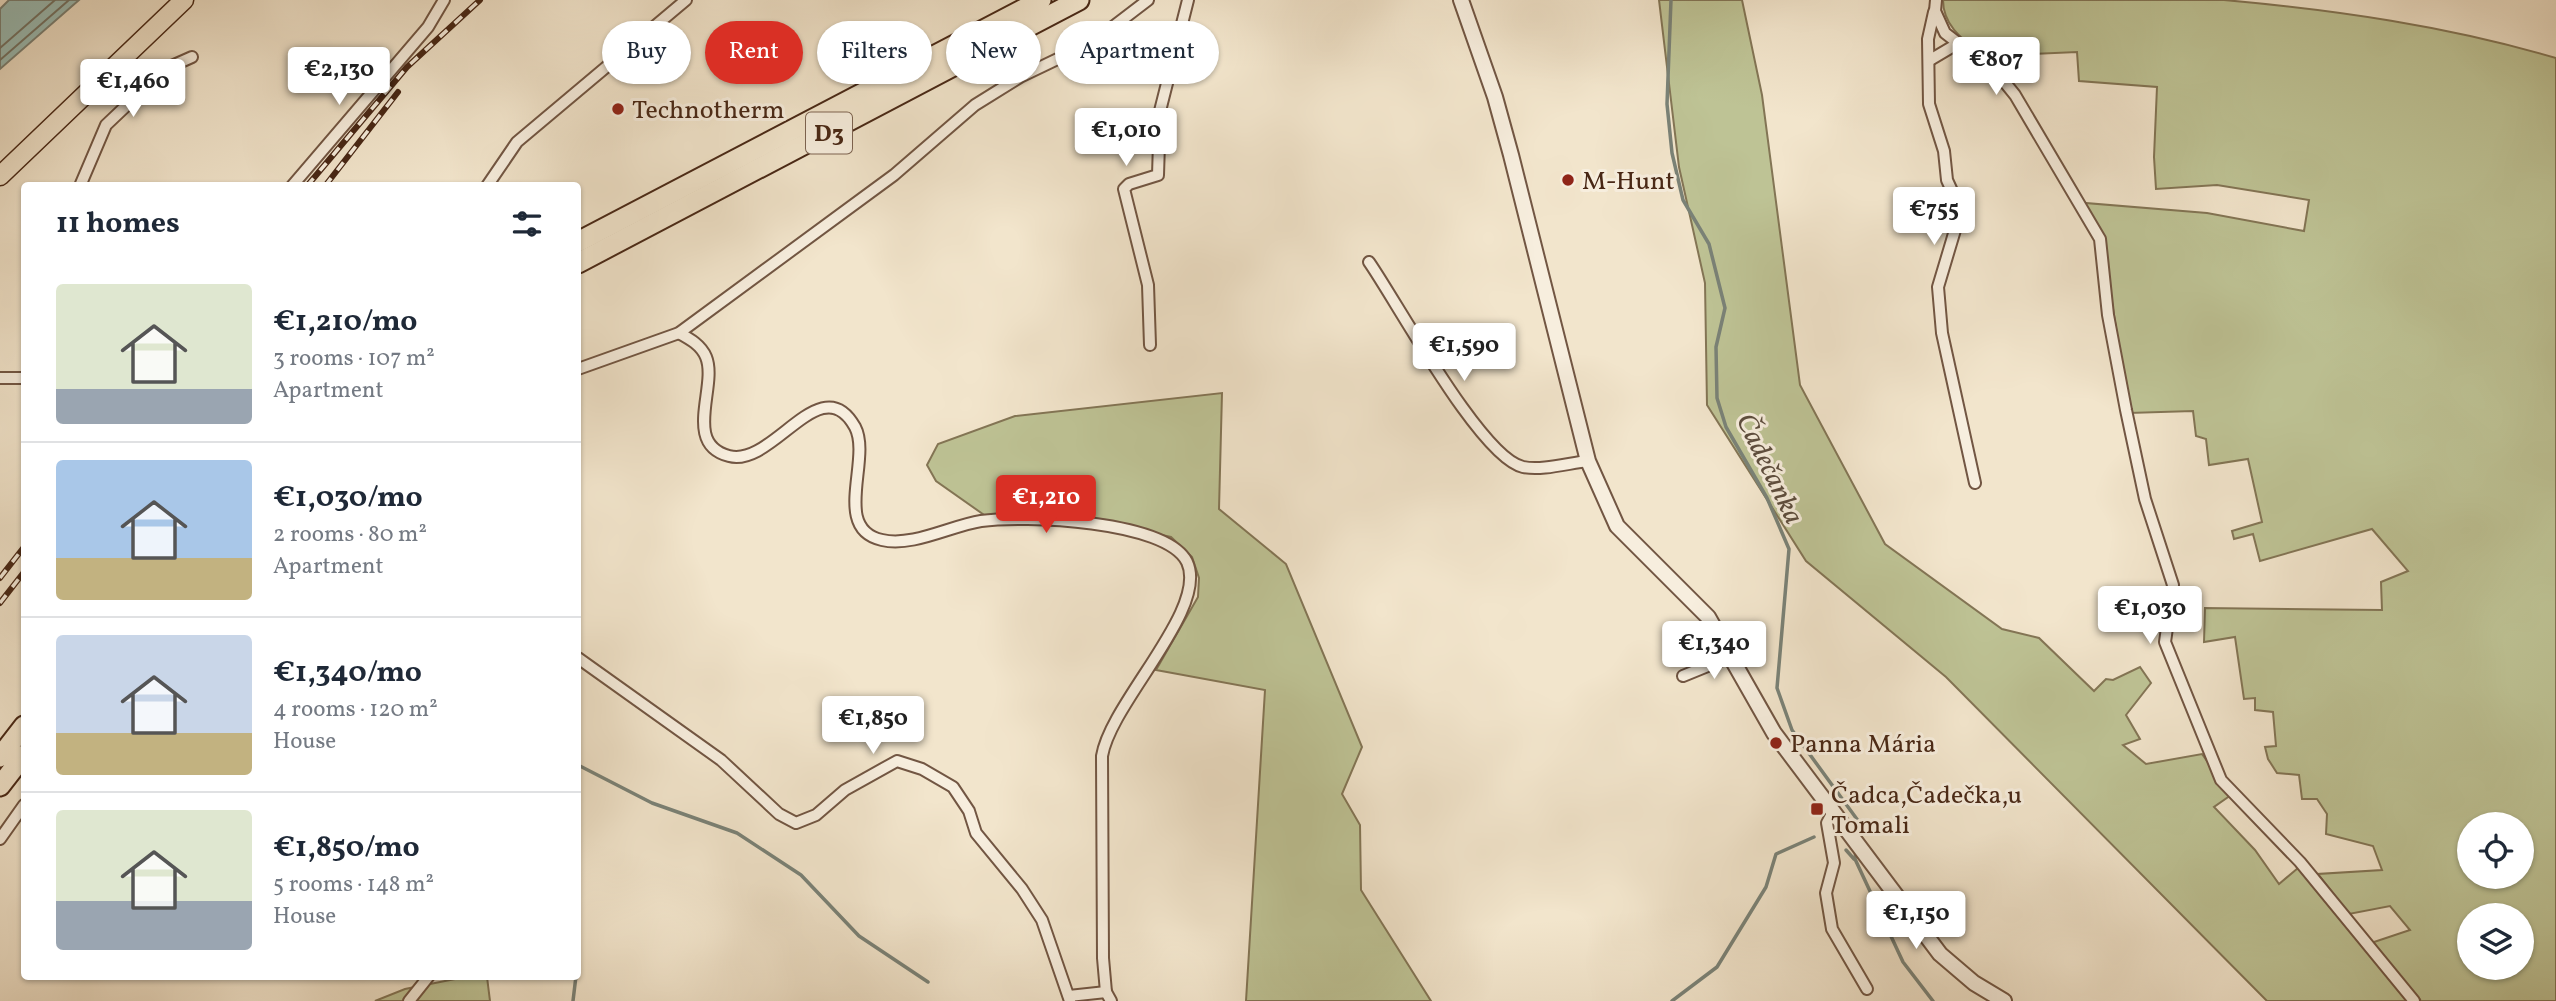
<!DOCTYPE html>
<html lang="en">
<head>
<meta charset="utf-8">
<style>
	body { margin:0; font-family:Vollkorn,serif; background:#f6f6f7; color:#1f2937; height:100vh; display:flex; flex-direction:column; font-size:26px; white-space:nowrap }
	* { box-sizing:border-box; margin:0 }
	p { font-size:23px; color:#747a83 }
	.icon { flex:none; width:38px; height:38px; fill:none; stroke:currentColor; stroke-width:2; stroke-linecap:round; stroke-linejoin:round }
	.map { position:relative; flex:1; overflow:hidden }
	.panel { position:absolute; left:21px; top:182px; width:560px; height:798px; display:flex; flex-direction:column; background:#fff; border-radius:7px; box-shadow:0 2px 5px #0004 }
	.panel>* { flex:none }
	.hud { position:absolute; left:602px; top:21px; width:665px; height:63px; display:flex; gap:14px }
	.fabs { position:absolute; left:2457px; top:812px; display:grid; gap:14px }
	.fabs a { display:grid; place-items:center; width:77px; height:77px; border-radius:50%; background:#fff; box-shadow:0 2px 5px #0004; font-size:35px }
	.price { position:absolute; translate:-50% -60px; padding:0 16px; border-radius:7px; background:#fff; color:#222; font-size:23px; line-height:46px; filter:drop-shadow(0 2px 4px #0008) }
	.price::after { content:''; position:absolute; left:50%; top:42px; width:21px; height:16px; margin-left:-10px; background:inherit; clip-path:polygon(0 0,100% 0,50% 100%) }
	.price.on { background:#d93025; color:#fff }
	ul { padding:0; list-style:none }
	li { display:flex; align-items:center; gap:21px; height:175px; padding:0 35px }
	li+li { border-top:2px solid #e0e1e3 }
	li span { display:grid; place-items:center; flex:none; width:196px; height:140px; border-radius:7px; color:#555 }
	li>.icon { margin-inline-start:auto }
	span .icon { width:84px; height:84px; fill:#fffc; stroke-width:1 }
	li b { font-size:30px }
	h2 { display:flex; justify-content:space-between; align-items:center; height:84px; padding:0 35px; font-size:30px }
	.tag { padding:0 24px; border-radius:32px; background:#fff; box-shadow:0 2px 5px #0004; font-size:24px; line-height:63px }
	.tag.on { background:#d93025; color:#fff }
	.map>svg:first-child { display:block }
	.green { fill:#bec395; stroke:#837555; stroke-width:2; fill-rule:evenodd }
	.water { fill:#9bbfb8; stroke:#7a8277; stroke-width:2 }
	.lines { fill:none; stroke-linecap:round; stroke-linejoin:round }
	.shore { stroke:#727366; stroke-width:2 }
	.stream { stroke:#7a8277; stroke-width:3.5 }
	.minor-casing { stroke:#725643; stroke-width:14 }
	.tertiary-casing { stroke:#725643; stroke-width:18 }
	.primary-casing { stroke:#482715; stroke-width:21 }
	.motorway-casing { stroke:#482715; stroke-width:23 }
	.minor { stroke:#f7eede; stroke-width:10 }
	.tertiary { stroke:#f7eede; stroke-width:14 }
	.primary { stroke:#f2e5cc; stroke-width:18 }
	.motorway { stroke:#f2e5cc; stroke-width:19 }
	.rail-casing { stroke:#482715; stroke-width:6 }
	.rail { stroke:#f7eede; stroke-width:3.5; stroke-dasharray:10; stroke-linecap:butt }
	.poi-dot { fill:#8f2418; stroke:#f7eede; stroke-width:2.5 }
	.labels { text-anchor:middle; stroke-width:6; stroke-linejoin:round; paint-order:stroke }
	.shield { fill:#f7eede; stroke:#7c6351; stroke-width:2 }
	.shield-label { font-size:24px; font-weight:bold; fill:#482715 }
	.poi-label { font-size:26px; fill:#482715; stroke:#f7eede; text-anchor:start }
	.water-label { font-size:28px; font-style:italic; fill:#5d4d3e; stroke:#f7eede }
</style>
</head>
<body>
<div class="map">
<svg width="2556" height="1001" viewBox="0 0 2556 1001">
	<rect width="100%" height="100%" fill="#f2e5cc"/>
	<filter id="stains"><feTurbulence type="fractalNoise" baseFrequency=".00286" numOctaves="4"/><feColorMatrix values="0 0 0 0 .2 0 0 0 0 .09 0 0 0 0 .02 0 0 0 .5 -.17"/></filter>
	<radialGradient id="worn" r=".72"><stop offset=".6" stop-color="#630" stop-opacity="0"/><stop offset="1" stop-color="#630" stop-opacity=".3"/></radialGradient>
	<!-- green -->
	<g class="green">
		<polygon points="1659,0 1742,0 1762,95 1800,385 1885,544 2002,629 2039,638 2094,691 2106,679 2113,680 2140,667 2151,683 2126,715 2140,739 2123,745 2146,764 2202,754 2231,795 2214,807 2255,850 2279,884 2298,868 2318,886 2408,1001 2267,1001 1946,677 1806,561 1707,405 1705,283 1679,167"/>
		<path d="M1943,0H2224C2336,10 2447,26 2556,58V1001H2421L2371,943L2410,930L2390,906L2349,914L2318,874L2382,870L2373,846L2326,834L2327,814L2317,799H2302L2299,775L2277,773L2268,759L2265,747L2276,746L2273,712L2255,710V698L2244,699L2235,637L2204,642L2205,608L2382,610L2381,582L2408,571L2372,529L2260,561L2253,534L2234,539L2232,531L2262,522L2248,459L2209,465L2206,439L2196,436L2193,411L2129,413L2102,237L2085,203L2207,213L2304,231L2309,200L2217,185L2156,189L2154,157L2157,87L2079,81L2077,52L1984,56C1965,41 1943,27 1943,0ZM2469,824H2522V877H2469ZM2469,915H2522V968H2469Z"/>
		<polygon points="1222,393 1219,509 1286,564 1362,747 1342,794 1360,825 1361,890 1431,1001 1246,1001 1265,690 1156,670 1198,597 1199,578 1192,557 1171,537 1090,520 1027,513 987,517 936,481 927,465 938,444 1015,416"/>
		<polygon points="470,976 487,977 490,1001 375,1001 405,989"/>
	</g>
	<!-- water -->
	<polygon class="water" points="9,0 79,0 0,69 0,9"/>
	<g class="lines">
		<!-- shore -->
		<g class="shore">
			<polyline points="0,48 55,0"/>
			<polyline points="0,60 69,0"/>
		</g>
		<!-- stream -->
		<g class="stream">
			<polyline points="1671,0 1667,104 1672,153 1683,200 1709,244 1725,308 1716,347 1717,398 1726,427 1767,498 1789,549 1777,688 1792,730 1859,822 1858,835"/>
			<polyline points="578,765 652,803 737,833 801,875 859,936 928,982"/>
			<polyline points="1856,849 1855,859 1903,962 1933,1001"/>
			<polyline points="1846,850 1854,859"/>
			<polyline points="573,1001 576,976"/>
			<polyline points="1672,1001 1717,967 1766,887 1776,854 1814,837"/>
		</g>
		<defs>
			<g id="minor">
				<polyline points="1936,0 1935,11 1945,33 1998,74 2015,95 2100,239 2108,315 2126,410 2145,499 2173,585 2165,642 2221,780 2300,862 2414,1001"/>
				<polyline points="1934,12 1928,39 1929,104 1944,151 1947,180 1957,202 1958,220 1938,287 1942,333 1975,483"/>
				<polyline points="1930,60 1957,44"/>
				<polyline points="80,186 106,125 165,69 192,57"/>
				<polyline points="292,186 428,27 444,0"/>
				<polyline points="487,186 517,142 686,0"/>
				<path d="M1369,262C1397,302 1481,458 1523,467C1542,471 1569,463 1588,461"/>
				<path d="M679,333C690,339 701,345 706,357C718,386 682,444 729,456C773,468 821,366 855,427C872,459 831,529 882,540C913,547 950,526 981,521C1023,515 1166,520 1187,562C1209,609 1111,702 1102,756L1103,958L1106,992L1111,1001"/>
				<polyline points="1150,345 1148,285 1124,189 1129,184 1158,175 1160,111 1188,0"/>
				<polyline points="578,369 679,333 894,175 975,105 1020,77 1093,42 1148,0"/>
				<polyline points="0,378 24,378"/>
				<polyline points="578,658 721,760 779,814 796,823 816,815 845,790 897,761 922,769 953,787 969,811 976,833 1022,889 1042,920 1070,1001"/>
				<polyline points="1683,676 1732,656"/>
				<polyline points="1833,812 1827,823 1834,863 1826,893 1832,929 1867,989"/>
				<polyline points="0,839 24,805"/>
				<polyline points="1069,996 1106,992"/>
				<polyline points="409,1001 429,976"/>
			</g>
			<polyline id="tertiary" points="1461,0 1495,97 1511,155 1588,461 1617,526 1708,617 1774,733 1940,954 1974,983 2004,1001"/>
			<polyline id="primary" points="0,176 184,0"/>
			<g id="motorway">
				<polyline points="578,242 1041,0"/>
				<polyline points="578,263 1079,0"/>
				<polyline points="0,757 24,726"/>
				<polyline points="0,786 24,755"/>
			</g>
		</defs>
		<!-- minor casing -->
		<use href="#minor" class="minor-casing"/>
		<!-- tertiary casing -->
		<use href="#tertiary" class="tertiary-casing"/>
		<!-- primary casing -->
		<use href="#primary" class="primary-casing"/>
		<!-- motorway casing -->
		<use href="#motorway" class="motorway-casing"/>
		<!-- minor -->
		<use href="#minor" class="minor"/>
		<!-- tertiary -->
		<use href="#tertiary" class="tertiary"/>
		<!-- primary -->
		<use href="#primary" class="primary"/>
		<!-- motorway -->
		<use href="#motorway" class="motorway"/>
		<defs>
			<g id="rail">
				<polyline points="307,186 407,67 480,0"/>
				<polyline points="325,186 398,92"/>
				<polyline points="0,578 24,547"/>
				<polyline points="0,603 24,572"/>
			</g>
		</defs>
		<!-- rail casing -->
		<use href="#rail" class="rail-casing"/>
		<!-- rail -->
		<use href="#rail" class="rail"/>
	</g>
	<!-- markers -->
	<g class="poi-dot">
		<circle cx="618" cy="109" r="7"/>
		<circle cx="1568" cy="180" r="7"/>
		<circle cx="1776" cy="743" r="7"/>
		<rect x="1810" y="802" width="14" height="14" rx="3.5"/>
	</g>
	<g class="labels">
		<!-- shield labels -->
		<rect class="shield" x="806" y="112.5" width="46" height="41" rx="5"/>
		<g class="shield-label">
			<text x="829" y="141">D3</text>
		</g>
		<!-- poi labels -->
		<g class="poi-label">
			<text x="632" y="118">Technotherm</text>
			<text x="1582" y="189">M-Hunt</text>
			<text x="1790" y="752">Panna Mária</text>
			<text x="1831" y="803">Čadca,Čadečka,u<tspan x="1831" dy="30">Tomali</tspan></text>
		</g>
		<!-- water labels -->
		<g class="water-label">
			<text transform="translate(1771 468) rotate(64)" y="10">Čadečanka</text>
		</g>
	</g>
	<rect width="100%" height="100%" filter="url(#stains)"/>
	<rect width="100%" height="100%" fill="url(#worn)"/>
</svg>
<div class="fabs">
<a><svg class="icon" aria-label="locate" viewBox="0 0 24 24"><circle cx="12" cy="12" r="6"/><path d="M12 2v4M12 18v4M2 12h4M18 12h4"/></svg></a>
<a><svg class="icon" aria-label="layers" viewBox="0 0 24 24"><path d="M12 4l9 5-9 5-9-5zM3 14l9 5 9-5"/></svg></a>
</div>
<b class="price" style="left:1996px;top:97px">€807</b>
<b class="price" style="left:339px;top:107px">€2,130</b>
<b class="price" style="left:133px;top:119px">€1,460</b>
<b class="price" style="left:1126px;top:168px">€1,010</b>
<b class="price" style="left:1934px;top:247px">€755</b>
<b class="price" style="left:1464px;top:383px">€1,590</b>
<b class="price on" style="left:1046px;top:535px">€1,210</b>
<b class="price" style="left:2150px;top:646px">€1,030</b>
<b class="price" style="left:1714px;top:681px">€1,340</b>
<b class="price" style="left:873px;top:756px">€1,850</b>
<b class="price" style="left:1916px;top:951px">€1,150</b>
<div class="hud">
<a class="tag">Buy</a>
<a class="tag on">Rent</a>
<a class="tag">Filters</a>
<a class="tag">New</a>
<a class="tag">Apartment</a>
</div>
<section class="panel">
<h2>11 homes<svg class="icon" aria-label="filters" viewBox="0 0 24 24"><path d="M4 7h16M4 17h16"/><circle cx="9" cy="7" r="2"/><circle cx="15" cy="17" r="2"/></svg></h2>
<ul>
<li><span style="background:linear-gradient(#dfe7d0 75%,#9aa5b1 0)"><svg class="icon" aria-label="home" viewBox="0 0 24 24"><path d="M3 11l9-7 9 7M6 9v11h12V9"/></svg></span><div><b>€1,210/mo</b><p>3 rooms · 107 m²</p><p>Apartment</p></div></li>
<li><span style="background:linear-gradient(#a9c7e8 70%,#c2b280 0)"><svg class="icon" aria-label="home" viewBox="0 0 24 24"><path d="M3 11l9-7 9 7M6 9v11h12V9"/></svg></span><div><b>€1,030/mo</b><p>2 rooms · 80 m²</p><p>Apartment</p></div></li>
<li><span style="background:linear-gradient(#c9d6e8 70%,#c2b280 0)"><svg class="icon" aria-label="home" viewBox="0 0 24 24"><path d="M3 11l9-7 9 7M6 9v11h12V9"/></svg></span><div><b>€1,340/mo</b><p>4 rooms · 120 m²</p><p>House</p></div></li>
<li><span style="background:linear-gradient(#dfe7d0 65%,#9aa5b1 0)"><svg class="icon" aria-label="home" viewBox="0 0 24 24"><path d="M3 11l9-7 9 7M6 9v11h12V9"/></svg></span><div><b>€1,850/mo</b><p>5 rooms · 148 m²</p><p>House</p></div></li>
</ul>
</section>
</div>
</body>
</html>
